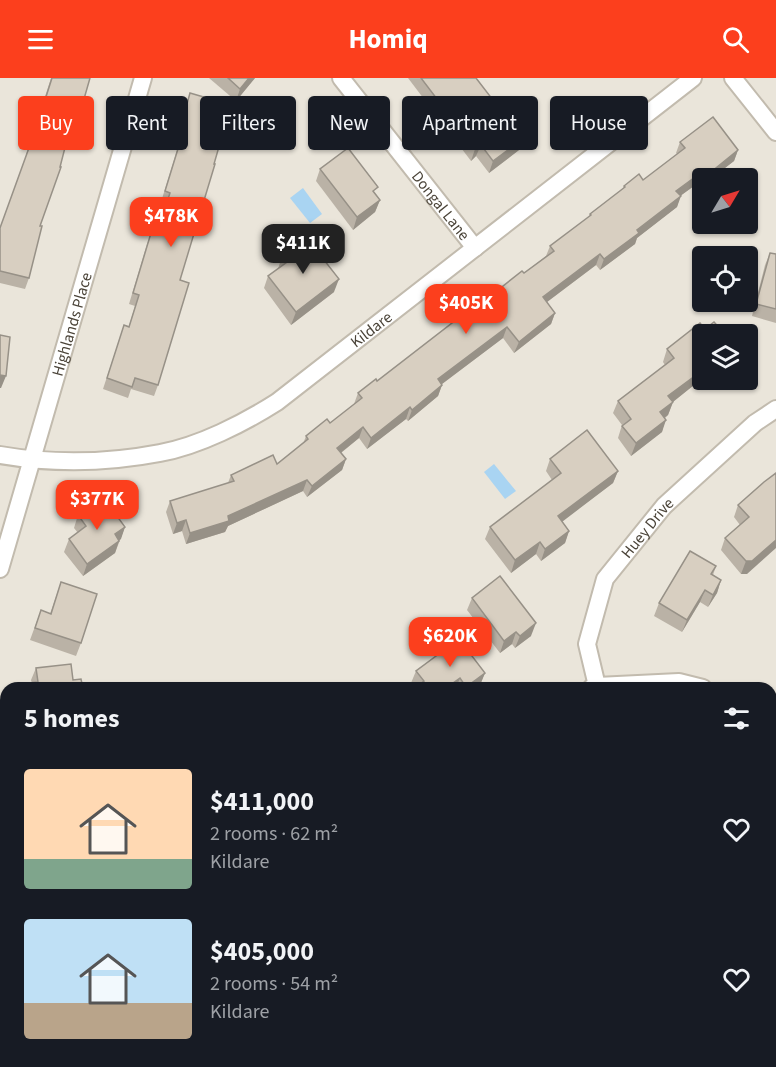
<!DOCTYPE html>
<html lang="en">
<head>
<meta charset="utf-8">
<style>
	body { margin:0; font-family:"Source Sans 3",sans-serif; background:#242831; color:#f1f3f6; height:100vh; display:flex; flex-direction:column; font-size:22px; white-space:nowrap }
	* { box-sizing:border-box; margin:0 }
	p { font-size:20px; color:#9ea1a6 }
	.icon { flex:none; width:33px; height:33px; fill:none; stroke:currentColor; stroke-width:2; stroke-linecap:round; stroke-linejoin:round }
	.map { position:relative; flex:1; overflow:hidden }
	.drawer { position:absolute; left:0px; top:604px; width:777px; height:386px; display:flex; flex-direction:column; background:#171b24; border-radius:18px 18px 0 0; box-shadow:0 2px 4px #0004 }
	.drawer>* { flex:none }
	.guide { position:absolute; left:18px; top:18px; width:741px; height:54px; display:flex; gap:12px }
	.needle { width:39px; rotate:52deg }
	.buttons { position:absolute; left:692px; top:90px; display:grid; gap:12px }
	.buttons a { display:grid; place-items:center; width:66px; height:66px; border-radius:6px; background:#171b24; box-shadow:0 2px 4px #0004; font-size:30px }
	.price { position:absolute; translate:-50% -51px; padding:0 14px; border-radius:12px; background:#fc3f1d; color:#fff; font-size:20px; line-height:39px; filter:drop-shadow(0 2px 3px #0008) }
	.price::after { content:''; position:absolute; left:50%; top:36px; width:18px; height:14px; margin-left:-9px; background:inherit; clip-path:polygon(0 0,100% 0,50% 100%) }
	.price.active { background:#222; color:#fff }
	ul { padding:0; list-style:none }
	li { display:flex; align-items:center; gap:18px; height:150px; padding:0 24px }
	li span { display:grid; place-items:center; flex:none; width:168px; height:120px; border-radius:6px; color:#555 }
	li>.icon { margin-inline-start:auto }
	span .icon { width:72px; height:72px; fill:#fffc; stroke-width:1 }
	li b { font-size:26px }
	h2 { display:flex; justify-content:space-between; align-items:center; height:72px; padding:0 24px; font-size:26px }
	.chip { padding:0 21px; border-radius:6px; background:#171b24; box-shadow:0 2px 4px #0004; font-size:21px; line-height:54px }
	.chip.active { background:#fc3f1d; color:#fff }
	header { display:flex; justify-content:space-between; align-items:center; height:78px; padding:0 24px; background:#fc3f1d; color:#fff; font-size:27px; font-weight:700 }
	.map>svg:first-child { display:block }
	.residential { fill:#eae5da; fill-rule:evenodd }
	.water { fill:#a9d4f2 }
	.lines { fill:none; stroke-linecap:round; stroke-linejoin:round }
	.street-casing { stroke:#c2bbae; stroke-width:20 }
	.street { stroke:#fff; stroke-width:16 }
	.wall { fill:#bab2a6 }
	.shaded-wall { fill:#979187 }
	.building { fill:#d8cfc1; stroke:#979187; stroke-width:1.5 }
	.labels { text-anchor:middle; stroke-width:5; stroke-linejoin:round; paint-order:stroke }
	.street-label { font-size:16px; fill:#4b4439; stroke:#fff }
</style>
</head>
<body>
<header><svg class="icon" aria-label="menu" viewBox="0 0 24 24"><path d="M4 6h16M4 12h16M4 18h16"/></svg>Homiq<svg class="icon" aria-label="search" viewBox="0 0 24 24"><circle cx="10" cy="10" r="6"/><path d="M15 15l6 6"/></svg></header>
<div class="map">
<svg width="776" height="989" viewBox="0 0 776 989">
	<rect width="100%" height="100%" fill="#f6f3ec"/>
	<!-- residential -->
	<path class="residential" d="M0,0H776V989H0ZM702,100H747V146H702ZM702,178H747V224H702ZM702,256H747V302H702ZM6,610H771V984H6Z"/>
	<!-- water -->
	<g class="water">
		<polygon points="303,110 322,136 310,145 290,120"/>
		<polygon points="494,386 516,413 505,421 484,394"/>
	</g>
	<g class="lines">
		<defs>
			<g id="street">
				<path id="s1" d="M341,0L475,170"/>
				<polyline points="733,0 776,54"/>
				<path id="s2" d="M0,377C52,386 108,385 160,375C199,368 244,345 277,324L693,0"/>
				<path id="s3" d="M0,491L143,0"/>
				<path id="s4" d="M597,608L587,566L605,501L664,428L755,345L776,331"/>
				<polyline points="591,610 597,608 679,604 703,610"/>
				<polyline points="771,630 776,632"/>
				<polyline points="0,888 6,890"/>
				<polyline points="625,984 640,988"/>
				<polyline points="704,984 705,989"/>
				<polyline points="449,989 450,984"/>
			</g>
		</defs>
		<!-- street casing -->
		<use href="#street" class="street-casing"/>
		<!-- street -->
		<use href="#street" class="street"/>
	</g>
	<!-- wall -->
	<g class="wall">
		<polygon points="51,0 90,0 74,56 70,67 66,65 40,148 29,200 25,211 0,205 0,150 26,78 36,35 40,24 43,25"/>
		<polygon points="209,0 255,0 236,23"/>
		<polygon points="408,0 476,0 523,61 519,72 489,95 476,78 471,83"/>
		<polygon points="190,15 180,202 158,307 154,318 131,311 128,320 103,311 124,247 129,248 135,228 129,226 147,166 151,155 156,156 166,126 161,124 181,59 177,58"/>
		<polygon points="680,64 738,72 734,83 712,100 702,100 701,109 698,105 680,118 677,129 637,160 635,166 600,192 596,187 547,224 555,235 551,246 514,275 503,260 442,306 442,307 438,318 408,343 406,341 367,371 359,360 341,375 346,381 342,392 307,419 303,413 228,448 225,454 186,466 182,453 173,456 166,434 170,423 228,405 231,397 277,386 303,366 306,358 330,345 354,326 358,315 377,303 479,227 524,195 546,178 550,168 589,139 590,136 623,111 624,108 643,102 677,76 676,75"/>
		<polygon points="320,91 380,122 375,134 353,152 316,103"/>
		<polygon points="770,175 776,176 776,245 752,238 765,187"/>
		<polygon points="282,178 334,214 291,247 264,210 268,198 278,191"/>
		<polygon points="702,256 702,302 711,302 698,312 694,307 673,324 668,337 665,340 662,354 631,378 618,360 622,347 613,335 618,323 665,287 663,284 667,271"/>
		<polygon points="550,381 618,393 613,405 562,443 569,453 565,465 541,483 536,476 511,495 485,461 490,449 552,402 546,393"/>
		<polygon points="764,404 747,496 741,496 721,472 725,460 740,447 734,439 738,427"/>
		<polygon points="78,437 125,449 115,475 83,498 64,474 69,461 78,455 74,450"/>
		<polygon points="716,488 713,497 721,502 717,515 708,529 700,524 682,554 654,538 659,525"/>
		<polygon points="61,504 81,565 76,578 30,562 41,532 50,536"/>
		<polygon points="472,520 531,558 515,570 512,566 500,575 467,532"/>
		<polygon points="36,590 73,602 32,605 31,602"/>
		<polygon points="416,593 485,595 480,607 476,610 415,610 411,605"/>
		<polygon points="100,984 254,984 253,989 101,989"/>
		<polygon points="754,984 771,984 776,989 754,989"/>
	</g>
	<!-- shaded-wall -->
	<g class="shaded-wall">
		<polygon points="249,0 255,0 236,23 240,11"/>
		<polygon points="523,61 519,72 489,95 493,83"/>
		<polygon points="481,67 476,78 471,83 475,71"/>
		<polygon points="738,72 734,83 712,100 704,100 706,98"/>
		<polygon points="702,94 698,105 672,124 676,113"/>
		<polygon points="681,118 677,129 637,160 635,166 600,192 604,181 637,152"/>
		<polygon points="380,122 375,134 353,152 357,139"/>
		<polygon points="600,176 596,187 539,230 543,219"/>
		<polygon points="339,201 334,214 291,247 296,234"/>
		<polygon points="555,235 551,246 514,275 519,264"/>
		<polygon points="507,249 503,260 434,312 438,301"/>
		<polygon points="699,295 694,307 664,331 668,318"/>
		<polygon points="0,297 6,298 1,310 0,310"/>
		<polygon points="702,302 711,302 698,312"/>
		<polygon points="442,307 438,318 408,343 412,332"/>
		<polygon points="673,324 668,337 656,346 660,334"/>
		<polygon points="410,329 406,341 367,371 371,360"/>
		<polygon points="666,342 662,354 631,378 636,365"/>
		<polygon points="363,349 359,360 333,381 337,370"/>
		<polygon points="346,381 342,392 307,419 312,408"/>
		<polygon points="618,393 613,405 554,450 558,438"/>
		<polygon points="307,402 303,413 228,448 225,454 186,466 190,455"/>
		<polygon points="186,442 182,453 173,456 177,445"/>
		<polygon points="125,449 121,461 111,469 115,456"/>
		<polygon points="569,453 565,465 541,483 545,471"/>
		<polygon points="776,462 776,470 747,496 741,496 746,483"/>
		<polygon points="119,463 115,475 83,498 87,486"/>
		<polygon points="540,464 536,476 511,495 515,482"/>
		<polygon points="721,502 717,515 708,529 713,517"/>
		<polygon points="705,512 700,524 682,554 687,542"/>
		<polygon points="536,545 531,558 515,570 520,558"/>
		<polygon points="516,554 512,566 500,575 504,563"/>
		<polygon points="485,595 480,607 476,610 466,610 466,609"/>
		<polygon points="460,600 456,610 446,610"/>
		<polygon points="152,984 179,984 177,989 143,989 145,985"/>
	</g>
	<!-- building -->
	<g class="building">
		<polygon points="52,0 90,0 74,56 69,54 60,89 61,89 40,148 42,148 29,200 0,193 0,150 30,67 40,24 44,25"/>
		<polygon points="228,0 249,0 240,11"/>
		<polygon points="421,0 476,0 523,61 493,83 481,67 475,71"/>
		<polygon points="190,15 231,27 214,86 215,86 180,202 189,205 158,307 135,300 132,309 107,300 124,247 129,249 139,217 133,215 151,155 156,157 170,115 165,113 185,48 181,47"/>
		<polygon points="713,39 738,72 706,98 702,94 676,113 681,118 637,152 639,155 604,181 600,176 543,219 555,235 519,264 507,249 438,301 442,307 412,332 410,329 371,360 363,349 337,370 346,381 312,408 307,402 228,438 229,443 190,455 186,442 177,445 170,423 234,403 231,397 273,377 277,386 308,361 306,358 327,341 330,345 362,320 358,315 376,301 377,303 478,225 479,227 522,193 524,195 554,173 550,168 591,137 590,136 625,109 624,108 639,96 643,102 685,70 680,64"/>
		<polygon points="348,70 378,109 373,113 380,122 357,139 320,91"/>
		<polygon points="306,159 339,201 296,234 268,198 287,184 282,178"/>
		<polygon points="770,175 776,176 776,231 756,226"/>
		<polygon points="714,244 725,256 702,256 702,298 699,295 668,318 673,324 660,334 666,342 636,365 622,348 631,341 618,323 674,280 667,271 700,245 705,251"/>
		<polygon points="0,257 10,259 6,298 0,297"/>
		<polygon points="587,352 618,393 558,438 569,453 545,471 540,464 515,482 490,449 561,395 550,381"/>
		<polygon points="776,395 776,462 752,483 746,483 725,460 749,439 738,427 764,404"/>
		<polygon points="103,419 125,449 115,456 119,463 87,486 69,461 86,448 78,437"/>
		<polygon points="690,473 716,488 711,496 721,502 713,517 705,512 687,542 659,525"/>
		<polygon points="500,498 536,545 520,558 516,554 504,563 472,520"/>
		<polygon points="61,504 97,516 81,565 35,550 41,532 51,536"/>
		<polygon points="459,561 485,595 466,609 460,600 446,610 415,610 424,603 416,593"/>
		<polygon points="71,586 73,602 81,601 83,610 30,610 29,605 38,604 36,590"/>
		<polygon points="771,946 775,946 776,989 759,989 759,984 771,984"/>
		<polygon points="107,984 152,984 145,985 145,989 107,989"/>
		<polygon points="182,984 254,984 250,988 251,989 184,989"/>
	</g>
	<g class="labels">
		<!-- street labels -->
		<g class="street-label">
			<text dy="6" stroke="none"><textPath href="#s1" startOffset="162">Dongal Lane</textPath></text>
			<text dy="6" stroke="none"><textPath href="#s3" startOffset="255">Highlands Place</textPath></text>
			<text dy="6" stroke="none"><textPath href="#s2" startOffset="408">Kildare</textPath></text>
			<text dy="6" stroke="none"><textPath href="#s4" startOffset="177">Huey Drive</textPath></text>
		</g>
	</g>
</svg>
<div class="buttons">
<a><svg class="needle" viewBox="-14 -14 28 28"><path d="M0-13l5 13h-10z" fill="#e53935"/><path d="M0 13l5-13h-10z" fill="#9ea1a6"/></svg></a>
<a><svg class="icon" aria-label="locate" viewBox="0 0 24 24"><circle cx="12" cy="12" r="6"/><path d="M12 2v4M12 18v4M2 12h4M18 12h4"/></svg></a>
<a><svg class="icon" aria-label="layers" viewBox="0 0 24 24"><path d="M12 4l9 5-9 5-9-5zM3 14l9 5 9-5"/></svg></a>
</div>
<b class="price" style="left:171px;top:170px">$478K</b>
<b class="price active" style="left:303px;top:197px">$411K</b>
<b class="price" style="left:466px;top:257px">$405K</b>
<b class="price" style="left:97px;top:453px">$377K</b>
<b class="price" style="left:450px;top:590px">$620K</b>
<div class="guide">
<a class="chip active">Buy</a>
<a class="chip">Rent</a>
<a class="chip">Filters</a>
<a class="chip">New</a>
<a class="chip">Apartment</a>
<a class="chip">House</a>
</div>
<section class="drawer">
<h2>5 homes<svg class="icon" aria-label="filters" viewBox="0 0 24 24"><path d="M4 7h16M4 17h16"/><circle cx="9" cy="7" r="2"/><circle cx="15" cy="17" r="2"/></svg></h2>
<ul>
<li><span style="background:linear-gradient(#ffd9b3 75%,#7fa58c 0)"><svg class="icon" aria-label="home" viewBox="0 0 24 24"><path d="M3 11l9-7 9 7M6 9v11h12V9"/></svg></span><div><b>$411,000</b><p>2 rooms · 62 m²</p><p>Kildare</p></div><svg class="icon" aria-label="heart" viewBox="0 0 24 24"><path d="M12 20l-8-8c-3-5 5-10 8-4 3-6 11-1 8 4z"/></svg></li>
<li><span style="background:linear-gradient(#bfe0f5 70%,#b9a48a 0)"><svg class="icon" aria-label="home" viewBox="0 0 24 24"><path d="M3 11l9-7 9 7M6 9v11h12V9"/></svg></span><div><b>$405,000</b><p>2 rooms · 54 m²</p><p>Kildare</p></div><svg class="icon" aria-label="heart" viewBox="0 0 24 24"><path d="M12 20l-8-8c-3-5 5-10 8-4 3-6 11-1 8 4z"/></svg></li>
</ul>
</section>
</div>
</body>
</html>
